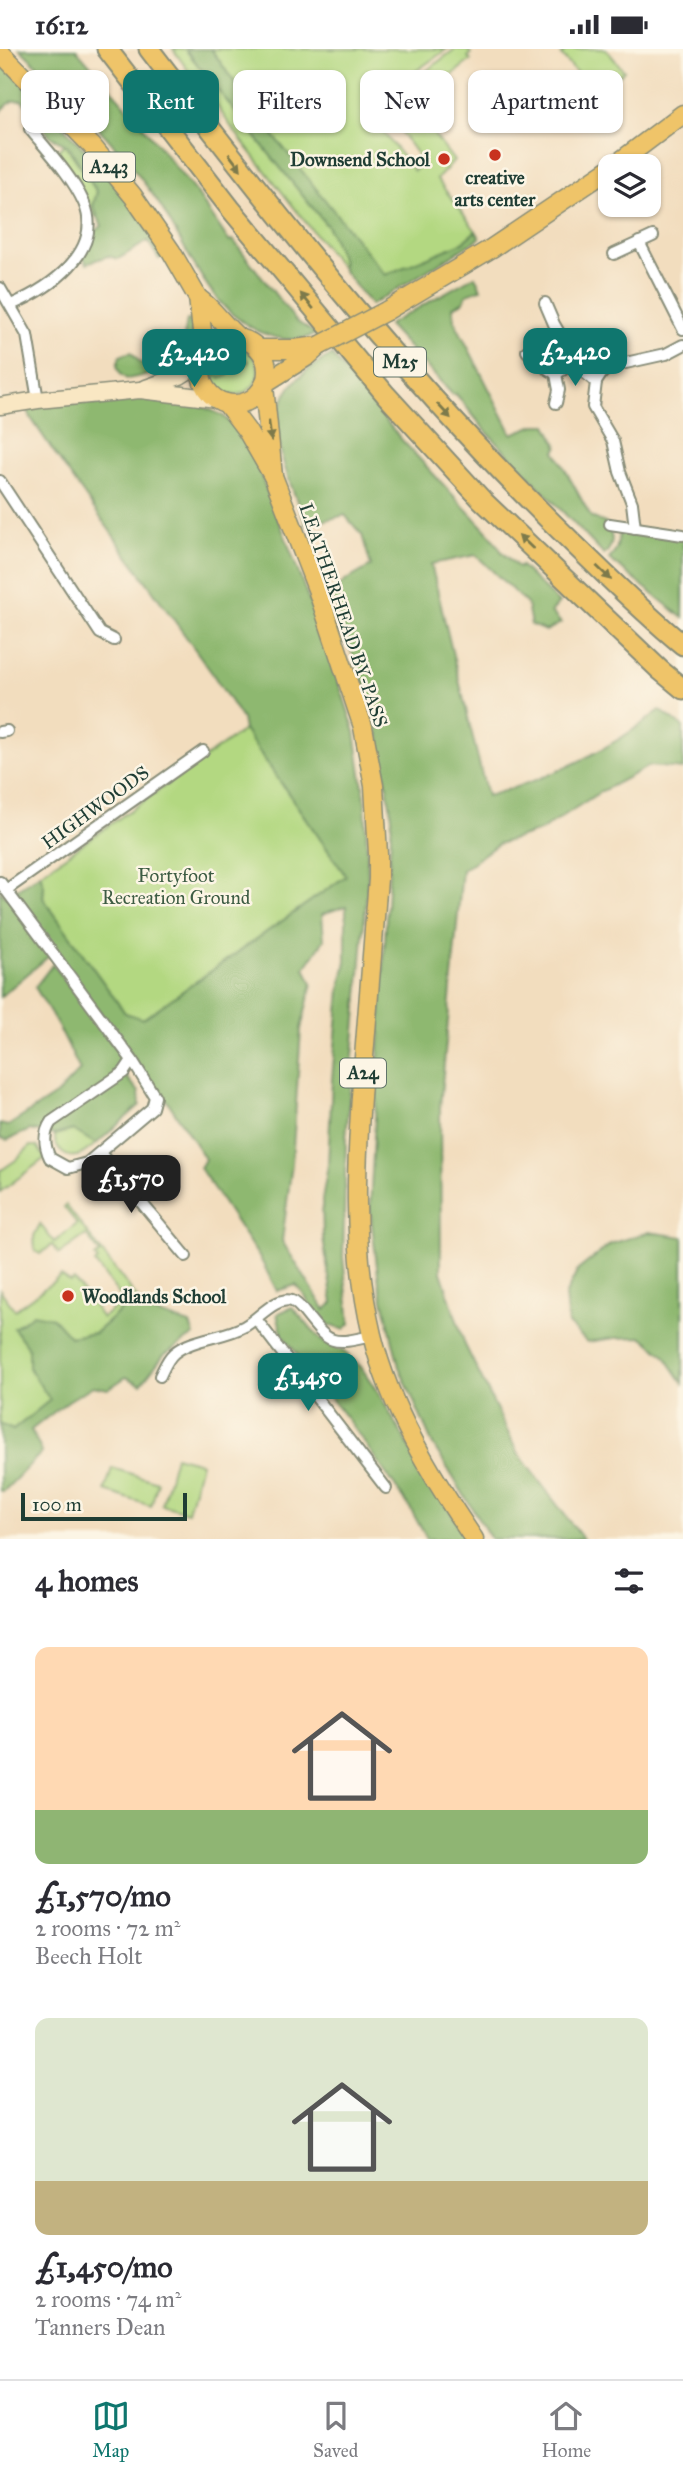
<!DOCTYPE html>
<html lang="en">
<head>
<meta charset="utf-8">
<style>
	body { margin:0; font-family:"IM FELL Great Primer",serif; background:#f7f7f7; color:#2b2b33; height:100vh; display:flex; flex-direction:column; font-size:26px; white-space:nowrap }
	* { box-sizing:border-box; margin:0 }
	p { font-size:23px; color:#7c7c81 }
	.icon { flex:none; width:38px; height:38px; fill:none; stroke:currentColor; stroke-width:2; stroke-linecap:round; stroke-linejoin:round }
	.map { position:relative; height:1490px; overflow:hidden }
	.details { display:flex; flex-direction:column; background:#fff; flex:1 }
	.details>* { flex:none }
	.guide { position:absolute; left:21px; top:21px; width:642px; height:63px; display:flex; gap:14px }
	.buttons { position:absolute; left:598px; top:105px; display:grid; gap:14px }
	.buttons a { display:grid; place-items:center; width:63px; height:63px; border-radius:14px; background:#fff; box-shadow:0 2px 5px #0004; font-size:35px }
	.scale { position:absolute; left:21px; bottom:18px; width:166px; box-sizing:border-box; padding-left:7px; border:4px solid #1f3d34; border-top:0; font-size:19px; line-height:24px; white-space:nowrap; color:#1f3d34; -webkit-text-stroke:5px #fcf5e5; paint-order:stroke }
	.price { position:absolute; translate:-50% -60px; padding:0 16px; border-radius:14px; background:#0f766e; color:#fff; font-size:23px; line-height:46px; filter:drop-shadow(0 2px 4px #0008) }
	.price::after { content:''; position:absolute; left:50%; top:42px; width:21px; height:16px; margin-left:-10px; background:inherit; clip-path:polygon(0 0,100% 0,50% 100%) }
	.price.on { background:#222; color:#fff }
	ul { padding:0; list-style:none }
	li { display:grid; align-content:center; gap:14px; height:371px; padding:0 35px }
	li span { display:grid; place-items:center; height:217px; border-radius:14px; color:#555 }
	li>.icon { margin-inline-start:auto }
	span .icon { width:126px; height:126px; fill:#fffc; stroke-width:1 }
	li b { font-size:30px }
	h2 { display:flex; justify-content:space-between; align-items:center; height:84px; padding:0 35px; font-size:30px }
	.tag { padding:0 24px; border-radius:14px; background:#fff; box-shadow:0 2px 5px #0004; font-size:24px; line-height:63px }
	.tag.on { background:#0f766e; color:#fff }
	.status { display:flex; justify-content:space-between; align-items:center; height:49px; padding:0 35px; background:#fff; direction:ltr }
	.status svg { height:19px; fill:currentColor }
	.tabs { display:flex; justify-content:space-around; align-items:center; height:98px; border-top:2px solid #e1e1e2; background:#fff; font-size:19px; color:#7c7c81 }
	.tabs a { display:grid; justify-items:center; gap:4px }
	.tabs .on { color:#0f766e }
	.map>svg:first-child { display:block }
	.green { fill:#b3d881; stroke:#698a5a; stroke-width:2 }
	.forest { fill:#8eb86f; stroke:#567a52; stroke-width:2; fill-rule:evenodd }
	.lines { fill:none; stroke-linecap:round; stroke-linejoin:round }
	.minor-casing { stroke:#888d79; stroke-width:14 }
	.secondary-casing { stroke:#888d79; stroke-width:19 }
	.trunk-casing { stroke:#888d79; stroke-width:21 }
	.motorway-casing { stroke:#888d79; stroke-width:23 }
	.minor { stroke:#fff; stroke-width:10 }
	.secondary { stroke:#f9e7c3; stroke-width:16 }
	.trunk { stroke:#efc469; stroke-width:18 }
	.motorway { stroke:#efc469; stroke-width:19 }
	.trunk-bridge-casing { stroke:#888d79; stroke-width:21; stroke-linecap:butt }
	.trunk-bridge { stroke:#efc469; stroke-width:18 }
	.oneway { fill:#7d7a4c }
	.poi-dot { fill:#c8321e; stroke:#fcf5e5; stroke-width:2.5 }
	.labels { text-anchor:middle; stroke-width:5; stroke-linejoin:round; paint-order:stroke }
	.shield { fill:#fcf5e5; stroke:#617469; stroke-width:2 }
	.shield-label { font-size:18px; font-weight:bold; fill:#1f3d34 }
	.poi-label { font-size:19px; font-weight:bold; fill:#1f3d34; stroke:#fcf5e5; text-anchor:end }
	.street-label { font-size:19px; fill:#1f3d34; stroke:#fcf5e5 }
	.park-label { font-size:19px; fill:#3d5c43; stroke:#fcf5e5 }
</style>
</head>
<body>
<div class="status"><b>16:12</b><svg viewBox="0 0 49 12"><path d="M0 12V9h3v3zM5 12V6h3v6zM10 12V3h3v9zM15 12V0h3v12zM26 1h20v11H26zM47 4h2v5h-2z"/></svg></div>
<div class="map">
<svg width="683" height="1490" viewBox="0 0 683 1490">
	<rect width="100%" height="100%" fill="#fcf5e5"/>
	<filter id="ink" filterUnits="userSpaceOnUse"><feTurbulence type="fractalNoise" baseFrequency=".0143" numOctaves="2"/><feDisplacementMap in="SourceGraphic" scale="14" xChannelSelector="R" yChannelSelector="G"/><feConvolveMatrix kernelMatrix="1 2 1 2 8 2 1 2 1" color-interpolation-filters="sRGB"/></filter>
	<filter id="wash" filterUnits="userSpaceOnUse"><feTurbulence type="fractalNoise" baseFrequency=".00686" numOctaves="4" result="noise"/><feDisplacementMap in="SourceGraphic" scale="28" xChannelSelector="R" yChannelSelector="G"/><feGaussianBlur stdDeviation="1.57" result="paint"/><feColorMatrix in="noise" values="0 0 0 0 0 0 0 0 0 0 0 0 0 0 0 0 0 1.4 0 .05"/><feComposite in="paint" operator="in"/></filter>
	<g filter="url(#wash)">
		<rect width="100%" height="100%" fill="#f2ddbe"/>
		<!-- green -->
		<g class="green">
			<polygon points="173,0 185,0 328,178 342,210 343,221 232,79 200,32 197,34"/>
			<path d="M211,0H447L364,59L414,122L423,114L401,83L405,80C403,70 391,54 382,51L393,42H400L455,0H467L471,5L468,8L471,11L440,35L432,24L404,46L454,112L437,130L476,182L460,195L385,227L258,67Z"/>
			<polygon points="568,0 606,0 624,22 602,42 592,41 561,6"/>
			<polygon points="65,95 97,143 93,157 99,169 94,167 90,157 58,110 57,102"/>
			<circle cx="234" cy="322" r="24"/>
			<polygon points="244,681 346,827 143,970 125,964 43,849 44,837 40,825"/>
			<path d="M74,1081L96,1095C91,1098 86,1103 82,1105C67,1113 54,1100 55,1086Z"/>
			<polygon points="30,1097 37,1097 45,1109 0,1143 0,1122 16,1111"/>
			<polygon points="66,1156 140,1253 128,1255 95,1284 69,1288 53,1269 14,1279 68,1352 0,1389 0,1241 15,1261 61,1227 70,1233 74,1231 102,1269 124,1252 95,1214 98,1212 95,1208 100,1204 86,1186 59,1205 52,1196 40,1205 35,1202 34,1187 40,1175 54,1193 77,1175 64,1158"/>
			<polygon points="175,1407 201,1414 188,1463 162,1456"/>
			<polygon points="112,1419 158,1433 151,1457 105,1442"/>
		</g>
		<!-- forest -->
		<g class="forest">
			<path d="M20,0H76L138,71L200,149L229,192L233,191L296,272L316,285C287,299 255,284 232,265C202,241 177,179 153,146C115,92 67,45 20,0Z"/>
			<polygon points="185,0 211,0 258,67 385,226 460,195 476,182 480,189 371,256 343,221 342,210 328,178"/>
			<polygon points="0,11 118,136 165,206 159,210 148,192 118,210 108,207 87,214 83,208 94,183 102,177 93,157 97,143 68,97 51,88 22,51 12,52 0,63"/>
			<path d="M475,227L481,240L467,245L463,253L453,258L454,271L512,385L535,376H547L558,397L555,402L591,468L607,475C613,488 615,495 604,506L485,381L456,345L453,346L388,276Z"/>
			<path d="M187,271H190C197,294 187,311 166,321L163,315C184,304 183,293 187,271Z"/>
			<polygon points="131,303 140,314 152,318 152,325 127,330 121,326 117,317 120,307"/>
			<polygon points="238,304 249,312 247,316 240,318 232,315 228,327 220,329 213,325 214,313 224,306"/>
			<path d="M332,306L401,390L491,487L502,503L519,519L521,517L559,554L551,563L561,574L546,582L531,576L527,555L476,506L431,515L487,747C548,730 611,701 660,661L683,678V720L649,717L600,743L540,782L498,795L462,821L440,1058L441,1223L465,1296L518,1404L583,1490H491L432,1394L399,1318L379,1234L370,1159L392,768L376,671L331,545L345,532L371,517L362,486L345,466L306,476C280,406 248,348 332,306Z"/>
			<path d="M129,347L190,352L222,366L240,383L256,415L285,487L333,616L355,683L365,752L368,828L346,1089L343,1208L350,1275L344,1280C315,1277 314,1255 296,1236L277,1242L261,1211L200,1119L205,1110L168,1053L159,1045L55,902L0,948V841L5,848L40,825L44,837L43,849L125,964L143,970L346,827L244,681L242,670L212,624L62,415L31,369L27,358ZM346,857V912L340,941L332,1030L328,1116L322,1151L323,1189L333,1254L325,1261L282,1192L292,1114L301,980L312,934L305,919L324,891L322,865Z"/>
			<path d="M621,481L683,490V569L609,510C621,498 615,495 621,481Z"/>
			<polygon points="53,915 123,1009 120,1020 139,1043 140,1056 96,1095 73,1081 55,1086 30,1081 7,1091 0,1089 0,1075 8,1077 57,1045 80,1021 56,973 35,938"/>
			<polygon points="649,1183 683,1188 683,1334 664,1306 643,1288 615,1289 587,1293 568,1275 565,1247 578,1221 611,1195"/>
			<polygon points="140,1253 146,1261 190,1275 194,1286 164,1306 141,1335 126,1328 108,1340 93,1337 68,1352 31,1381 42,1403 4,1442 0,1442 0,1375 13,1381 50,1351 29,1319 29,1300 14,1279 33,1265 53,1269 70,1288 95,1284 128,1255"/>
			<polygon points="292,1258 322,1292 344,1303 361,1318 382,1350 410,1400 468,1490 427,1490 409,1457 351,1375 283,1287 277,1265"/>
		</g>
	</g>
	<g filter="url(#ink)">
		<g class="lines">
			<defs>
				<g id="minor">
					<polyline points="639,193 683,280"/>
					<polyline points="614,205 653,187"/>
					<polyline points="0,239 27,286 38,351"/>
					<polyline points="545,254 554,275 580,320 596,333"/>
					<path d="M11,256C48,240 105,203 84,154C72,127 48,102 30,80"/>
					<polyline points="527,302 537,313 556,325 575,313"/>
					<polyline points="556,354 559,341 556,325"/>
					<polyline points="0,432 100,584 114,591"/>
					<polyline points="610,475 683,486"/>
					<polyline points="635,479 632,454 620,423 613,392 593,358 596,333 602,324 612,317 666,305 683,296"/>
					<polyline points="0,683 7,682"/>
					<path d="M0,833L132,1011L155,1048L152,1059L87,1114L68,1119L50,1109C44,1096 43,1085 51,1073L124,1023L132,1011"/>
					<polyline points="6,841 203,702"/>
					<polyline points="100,1104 186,1207"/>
					<polyline points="256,1270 386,1439"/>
					<path d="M160,1327C164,1319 167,1310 174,1304C192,1289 224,1289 245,1277C258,1270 276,1247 292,1252C297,1254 301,1259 304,1263C330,1296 331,1296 372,1287"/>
				</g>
				<g id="secondary">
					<polyline points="146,339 180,327 202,313"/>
					<polyline points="0,357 38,351 140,341 217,350"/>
				</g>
				<g id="trunk">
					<polyline points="0,3 92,97 133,147 171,202 198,249 205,306"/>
					<polyline points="614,117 683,65"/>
					<path d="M198,249C213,259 224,277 239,289"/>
					<polyline points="386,262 492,199 611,119"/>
					<circle cx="234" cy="322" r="33"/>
					<polyline points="260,300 294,300 319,297"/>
					<polyline points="265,334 308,307 319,297"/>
					<path d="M264,337L273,427L317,540L363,678L374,737L378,805V830C373,894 368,957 363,1021C356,1110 351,1198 372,1286C390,1360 432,1428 474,1490"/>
					<polyline points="226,354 247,382 273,427"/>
				</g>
				<g id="motorway">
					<polyline points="107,0 230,159 386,346 482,451 660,621 683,640"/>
					<path d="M149,0C282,174 416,343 574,495C610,530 645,565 683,596"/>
				</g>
			</defs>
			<!-- minor casing -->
			<use href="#minor" class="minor-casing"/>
			<!-- secondary casing -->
			<use href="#secondary" class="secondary-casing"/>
			<!-- trunk casing -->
			<use href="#trunk" class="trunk-casing"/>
			<!-- motorway casing -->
			<use href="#motorway" class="motorway-casing"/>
			<!-- minor -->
			<use href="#minor" class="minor"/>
			<!-- secondary -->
			<use href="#secondary" class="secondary"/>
			<!-- trunk -->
			<use href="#trunk" class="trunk"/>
			<!-- motorway -->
			<use href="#motorway" class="motorway"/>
			<defs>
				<polyline id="trunk-bridge" points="319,297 386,262"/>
			</defs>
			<!-- trunk-bridge casing -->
			<use href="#trunk-bridge" class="trunk-bridge-casing"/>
			<!-- trunk-bridge -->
			<use href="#trunk-bridge" class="trunk-bridge"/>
		</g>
		<!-- one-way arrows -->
		<defs><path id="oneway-solid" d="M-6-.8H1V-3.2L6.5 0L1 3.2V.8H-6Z" transform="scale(1.75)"/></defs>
		<g class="oneway">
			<use href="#oneway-solid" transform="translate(235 113) rotate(53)"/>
			<use href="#oneway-solid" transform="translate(307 252) rotate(-130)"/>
			<use href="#oneway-solid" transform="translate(444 362) rotate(47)"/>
			<use href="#oneway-solid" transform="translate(270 382) rotate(83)"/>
			<use href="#oneway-solid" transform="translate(526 493) rotate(-136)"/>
			<use href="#oneway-solid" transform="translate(604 524) rotate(44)"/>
		</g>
	</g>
	<!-- markers -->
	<g class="poi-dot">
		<circle cx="495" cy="106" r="7"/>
		<circle cx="444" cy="110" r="7"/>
		<circle cx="68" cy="1247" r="7"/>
	</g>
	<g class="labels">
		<!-- shield labels -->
		<g class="shield">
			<rect x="83" y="103.5" width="52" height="29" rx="5"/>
			<rect x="374" y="298.5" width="52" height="29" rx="5"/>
			<rect x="340" y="1009.5" width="46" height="29" rx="5"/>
		</g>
		<g class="shield-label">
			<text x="109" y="124">A243</text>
			<text x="400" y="319">M25</text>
			<text x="363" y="1030">A24</text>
		</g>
		<!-- poi labels -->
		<g class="poi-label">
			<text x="430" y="117">Downsend School</text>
			<text x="495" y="135" text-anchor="middle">creative<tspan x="495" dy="22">arts center</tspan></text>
			<text x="82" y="1254" text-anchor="start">Woodlands School</text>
		</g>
		<!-- street labels -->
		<g class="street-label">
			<text transform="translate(344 566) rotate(71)" y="7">LEATHERHEAD BY-PASS</text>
			<text transform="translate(95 758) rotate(-36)" y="7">HIGHWOODS</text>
		</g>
		<!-- park labels -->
		<g class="park-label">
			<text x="176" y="833">Fortyfoot<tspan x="176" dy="22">Recreation Ground</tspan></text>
		</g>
	</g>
</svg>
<div class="buttons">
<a><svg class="icon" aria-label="layers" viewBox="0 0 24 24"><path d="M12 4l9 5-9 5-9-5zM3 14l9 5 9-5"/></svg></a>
</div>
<div class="scale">100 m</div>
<b class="price" style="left:575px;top:339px">£2,420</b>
<b class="price" style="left:194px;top:340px">£2,420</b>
<b class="price on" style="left:131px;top:1166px">£1,570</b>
<b class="price" style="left:308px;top:1364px">£1,450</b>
<div class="guide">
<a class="tag">Buy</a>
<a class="tag on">Rent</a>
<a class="tag">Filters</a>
<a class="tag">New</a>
<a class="tag">Apartment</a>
</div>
</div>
<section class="details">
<h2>4 homes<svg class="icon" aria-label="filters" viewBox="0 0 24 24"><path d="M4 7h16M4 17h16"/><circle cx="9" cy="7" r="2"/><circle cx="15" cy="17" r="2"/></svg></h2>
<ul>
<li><span style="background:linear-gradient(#ffd9b3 75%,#8fb573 0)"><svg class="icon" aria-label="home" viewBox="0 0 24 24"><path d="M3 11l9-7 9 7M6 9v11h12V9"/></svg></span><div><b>£1,570/mo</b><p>2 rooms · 72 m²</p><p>Beech Holt</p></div></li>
<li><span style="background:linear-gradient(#dfe7d0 75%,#c2b280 0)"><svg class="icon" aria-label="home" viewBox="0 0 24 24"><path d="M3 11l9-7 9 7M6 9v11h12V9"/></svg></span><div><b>£1,450/mo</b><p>2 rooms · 74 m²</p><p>Tanners Dean</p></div></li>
</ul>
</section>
<nav class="tabs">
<a class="on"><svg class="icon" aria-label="map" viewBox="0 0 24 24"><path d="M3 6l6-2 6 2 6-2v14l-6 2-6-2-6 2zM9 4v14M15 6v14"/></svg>Map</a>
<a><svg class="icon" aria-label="saved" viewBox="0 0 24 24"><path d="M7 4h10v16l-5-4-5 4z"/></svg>Saved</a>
<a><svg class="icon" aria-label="home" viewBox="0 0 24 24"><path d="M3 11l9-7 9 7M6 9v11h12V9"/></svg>Home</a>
</nav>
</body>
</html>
